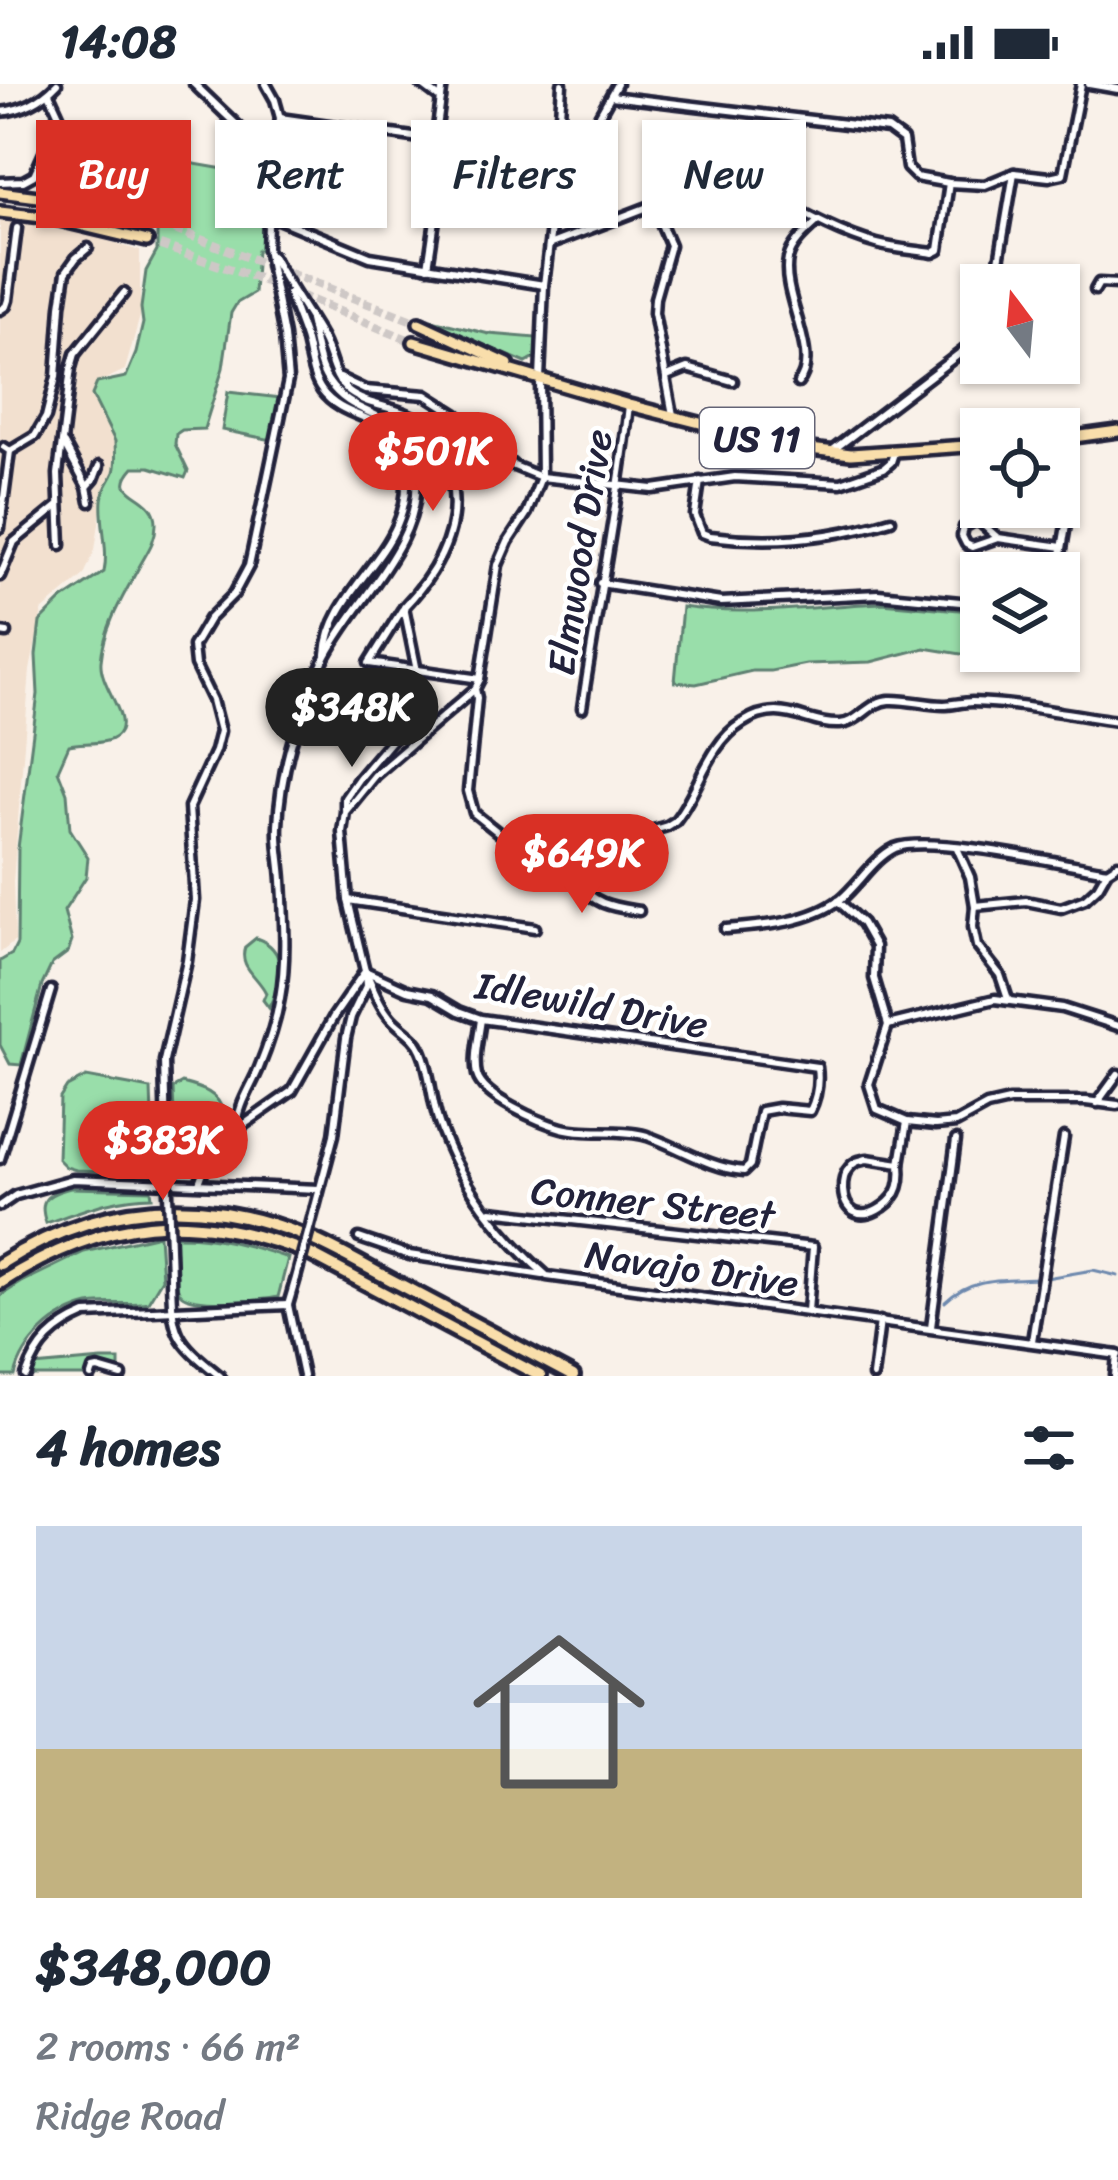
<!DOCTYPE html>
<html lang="en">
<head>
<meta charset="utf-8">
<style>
	body { margin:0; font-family:Sriracha,sans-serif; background:#f6f6f7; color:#1f2937; height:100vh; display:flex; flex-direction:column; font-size:45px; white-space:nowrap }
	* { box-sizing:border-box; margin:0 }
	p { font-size:39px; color:#747a83 }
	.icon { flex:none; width:66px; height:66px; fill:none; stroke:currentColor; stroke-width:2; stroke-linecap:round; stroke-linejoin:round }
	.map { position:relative; height:1292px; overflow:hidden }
	.panel { display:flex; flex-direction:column; background:#fff; flex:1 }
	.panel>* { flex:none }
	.guide { position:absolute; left:36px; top:36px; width:1047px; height:108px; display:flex; gap:24px }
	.needle { width:78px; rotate:344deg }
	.fabs { position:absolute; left:960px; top:180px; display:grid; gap:24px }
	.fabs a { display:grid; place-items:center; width:120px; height:120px; border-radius:0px; background:#fff; box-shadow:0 3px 9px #0004; font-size:60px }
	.price { position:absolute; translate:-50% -102px; padding:0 27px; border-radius:42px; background:#d93025; color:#fff; font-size:39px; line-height:78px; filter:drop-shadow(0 3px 6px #0008) }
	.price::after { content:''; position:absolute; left:50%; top:72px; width:36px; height:27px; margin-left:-18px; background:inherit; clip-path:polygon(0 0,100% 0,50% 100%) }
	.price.on { background:#222; color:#fff }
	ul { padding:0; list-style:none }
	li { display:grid; align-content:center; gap:24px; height:636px; padding:0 36px }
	li span { display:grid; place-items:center; height:372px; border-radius:0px; color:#555 }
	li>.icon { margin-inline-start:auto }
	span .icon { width:216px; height:216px; fill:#fffc; stroke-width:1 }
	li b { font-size:51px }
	h2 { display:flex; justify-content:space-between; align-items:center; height:144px; padding:0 36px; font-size:51px }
	.chip { padding:0 42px; border-radius:0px; background:#fff; box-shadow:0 3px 9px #0004; font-size:42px; line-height:108px }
	.chip.on { background:#d93025; color:#fff }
	.status { display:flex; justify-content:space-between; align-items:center; height:84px; padding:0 60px; background:#fff; direction:ltr }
	.status svg { height:33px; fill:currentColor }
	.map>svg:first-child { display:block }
	.built { fill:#f2e0cf }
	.green { fill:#99deaa; stroke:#5e8072; stroke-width:3 }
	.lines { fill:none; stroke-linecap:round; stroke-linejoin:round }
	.stream { stroke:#6e89ae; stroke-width:3 }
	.major-tunnel { stroke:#cec8c6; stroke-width:9; stroke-dasharray:9 4.5; stroke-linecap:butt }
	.minor-casing { stroke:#22223b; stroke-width:15 }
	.major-casing { stroke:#22223b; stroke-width:18 }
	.highway-casing { stroke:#22223b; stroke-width:20 }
	.minor { stroke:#fff; stroke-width:6 }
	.major { stroke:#f9deab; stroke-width:9 }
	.highway { stroke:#f9deab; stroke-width:10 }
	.minor-bridge-casing { stroke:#22223b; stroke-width:15; stroke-linecap:butt }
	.minor-bridge { stroke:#fff; stroke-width:6 }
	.labels { text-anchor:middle; stroke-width:9; stroke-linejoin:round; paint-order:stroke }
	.shield { fill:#fff; stroke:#646476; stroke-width:3 }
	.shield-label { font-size:36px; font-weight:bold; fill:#22223b }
	.street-label { font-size:39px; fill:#22223b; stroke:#fff }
</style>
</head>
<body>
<div class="status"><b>14:08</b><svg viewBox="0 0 49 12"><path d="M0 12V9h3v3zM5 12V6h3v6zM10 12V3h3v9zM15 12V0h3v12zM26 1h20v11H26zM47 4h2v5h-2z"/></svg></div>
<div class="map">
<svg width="1118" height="1292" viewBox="0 0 1118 1292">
	<rect width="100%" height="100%" fill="#f9f1e9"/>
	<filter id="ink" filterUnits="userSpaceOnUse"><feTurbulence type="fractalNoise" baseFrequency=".00833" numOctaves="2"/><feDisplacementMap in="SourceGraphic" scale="24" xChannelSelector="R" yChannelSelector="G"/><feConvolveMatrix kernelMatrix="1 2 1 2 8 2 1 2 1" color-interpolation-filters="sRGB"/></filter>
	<g filter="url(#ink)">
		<!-- built -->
		<polygon class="built" points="0,136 71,145 140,167 140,232 125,286 97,299 98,326 115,357 114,388 104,405 95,466 84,491 42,527 30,586 13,798 15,857 0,869"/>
		<!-- green -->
		<g class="green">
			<path d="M189,79L247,89C255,119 263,134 264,166H257L254,209L237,219L231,229L223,284L204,345L182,346L176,350L175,360L188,387L185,394L150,383H134C106,414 157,406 156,440C156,457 147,468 139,483C123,513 104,542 101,577C99,600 128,629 120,647C113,663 83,657 69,661L58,686L67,709L70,745L88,773L86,793L64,827L72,857L68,868L52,880L42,901L21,981L10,980L0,961V877L12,870L17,860L18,764L38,610L36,571L40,538L62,516L104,488C109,464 100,440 102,416C103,404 110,398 114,388C117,379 115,366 115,357L92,311L97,299L126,293L136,269L143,239L141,224L146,187L157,167V117L159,111L185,100Z"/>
			<polygon points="432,236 489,250 537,254 535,274 526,279 429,238"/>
			<polygon points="228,308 281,314 272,356 222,346"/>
			<path d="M882,519L981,528V567H984L967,571L925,564L871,578L806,580L771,587H752L696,600L675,598L682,523C748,533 815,522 882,519Z"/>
			<path d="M256,854C290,866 281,897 269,924L263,916L266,909C258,892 238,883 245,863Z"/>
			<polygon points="86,993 151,1005 154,1089 76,1086 66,1083 58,1075 60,1014 67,1003"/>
			<path d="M182,999C201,1004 220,1009 223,1029L198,1064L191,1084L176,1088L173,1004Z"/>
			<path d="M71,1104L151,1106L152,1113C115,1113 81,1127 46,1139C37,1113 49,1110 71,1104Z"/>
			<path d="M159,1151L162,1195L148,1218C128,1222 108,1217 89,1221C55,1229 23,1258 15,1292H0V1212L22,1198L84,1168Z"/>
			<path d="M173,1152C214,1151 249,1161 288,1174L278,1213C261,1217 193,1222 181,1210C172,1201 174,1165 173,1152Z"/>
			<polygon points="102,1276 119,1276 119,1292 32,1292 34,1282"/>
		</g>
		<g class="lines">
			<!-- stream -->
			<g class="stream">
				<polyline points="1046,1194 1093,1186 1118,1192"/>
				<path d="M945,1218C972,1192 1001,1196 1037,1194"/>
			</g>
			<!-- major-tunnel -->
			<g class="major-tunnel">
				<polyline points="137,131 419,239"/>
				<polyline points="147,157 257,194 414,258"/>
			</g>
			<defs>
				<g id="minor">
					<polyline points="194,0 242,46 259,122 268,131"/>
					<polyline points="421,0 441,15"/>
					<polyline points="1089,0 1118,5"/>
					<polyline points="611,12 888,45 903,56 907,84 916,93 949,99 985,101 1014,89 1049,93 1063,90 1081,0"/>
					<path d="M0,28C22,26 42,16 57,0"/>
					<polyline points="280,34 434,56"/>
					<polyline points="0,98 23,97 34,91 60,33 49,9"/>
					<polyline points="557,107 617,0"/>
					<polyline points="653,121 670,161 655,214 654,229 673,331"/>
					<polyline points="268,131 370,173 544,201"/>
					<path d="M551,160L653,121L734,76C761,73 762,106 781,117C810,133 844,151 877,160C895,165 915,166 933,169L939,166L949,99"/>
					<path d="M272,172C286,199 304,224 320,251C331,268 331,294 349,308C369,323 397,322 417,335C430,344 437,359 443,373C469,429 444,481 404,523L417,587L405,640L359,694L345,714V725"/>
					<polyline points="428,183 441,96 432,80 443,0"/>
					<polyline points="995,201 1014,89"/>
					<polyline points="1095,206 1099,199 1118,200"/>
					<path d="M289,210C294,225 300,239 305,254C310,271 311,292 322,307C336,326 359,330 378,340C412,360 411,409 397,441C378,485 329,519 326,570"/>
					<polyline points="0,226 6,222 8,216 17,144"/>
					<polyline points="667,292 687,284 733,297"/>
					<polyline points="340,294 365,306 426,311 456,330 514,382 541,393 653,405 735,393 841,399 884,384 891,378 894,369"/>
					<path d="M798,299C822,272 780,211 788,175C792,159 807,147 818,137"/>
					<polyline points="64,360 87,403"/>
					<polyline points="833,366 963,267 981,249"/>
					<polyline points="10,367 35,352 46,333 56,293 61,222 66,188 76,174 88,164"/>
					<path d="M700,397L695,431L702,449L710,452C771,460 833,454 891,436"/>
					<polyline points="90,418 87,403 94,395 99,382"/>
					<polyline points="0,444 10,367 4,363"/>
					<polyline points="998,454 972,463 966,460 962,452 964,443 975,437 981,439 998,454 1062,463"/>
					<polyline points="61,461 58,390 71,284 75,270 124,209"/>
					<polyline points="1058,489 1068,429 1059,380"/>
					<polyline points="0,492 14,458 58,422"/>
					<polyline points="600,499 721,518 878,510 981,520"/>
					<polyline points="402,526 369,579 480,595"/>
					<polyline points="0,548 7,549"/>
					<path d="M475,605L477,614L468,707L474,729L504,753L533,768L563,773L667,742L675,737C699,707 708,660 742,639C783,613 806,642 840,640C859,639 870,617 889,616C907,615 926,621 944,621C953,621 962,618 972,618C1020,619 1070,631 1118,637"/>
					<path d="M582,624C597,523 618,422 629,321"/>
					<polyline points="957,764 970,793 975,822 973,843 977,862 1000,891 1008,915"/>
					<path d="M563,773C570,781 573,789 579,798C592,821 615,823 639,827"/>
					<polyline points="348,816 535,844"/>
					<polyline points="838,817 862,839 875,862 874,894 888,941 869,1000 877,1025 907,1038 936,1041 956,1039 987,1022 1009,1017 1086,1017 1118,1021"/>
					<polyline points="975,822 1026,817 1061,824 1085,815 1098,803 1106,789"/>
					<path d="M725,845C763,842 810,839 841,815C859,800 874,774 895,764C929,750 1065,780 1107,787L1118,780"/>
					<path d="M365,887L407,906L432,911L459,927L481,935L817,983C819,998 817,1013 810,1027L778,1024L761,1027L750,1081L744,1087C709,1084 679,1063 647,1052C620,1044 589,1051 562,1044C540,1038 483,1014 477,991C473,974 479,952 481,935"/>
					<path d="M367,890C373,904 379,920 389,932C399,945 414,950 421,966C431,988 431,1016 439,1039C458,1097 502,1153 547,1192L1118,1271"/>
					<polyline points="888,941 995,915 1062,924 1118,942"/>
					<polyline points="1097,1019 1118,990"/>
					<path d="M237,1043C238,1021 251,1004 259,984C268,962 276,938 280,914C287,876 284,835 282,796C281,778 277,760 278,742C280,685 299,627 324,576C352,519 423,459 416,392C408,318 358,342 328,297C317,281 315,256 310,236"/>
					<polyline points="166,1053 164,977 187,877 195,816 189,723 215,667 220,647 212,616 195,581 193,562 209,535 234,510 249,482 288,296 284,252 267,164 270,94 280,34 275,16 266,0"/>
					<polyline points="0,1075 51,906"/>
					<path d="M867,1075L900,1080C901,1090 901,1100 896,1109C889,1121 868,1136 854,1128C840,1120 840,1093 850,1083C855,1077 859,1077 867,1075Z"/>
					<polyline points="900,1080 907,1038"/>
					<polyline points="199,1099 212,1063 292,1007 334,932 363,890"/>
					<polyline points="0,1122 16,1111 73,1095 319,1105"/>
					<polyline points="315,1123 334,1051 346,954 351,933 366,902 365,887 348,816 342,748 345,728 375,691 475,605 480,595 498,481 508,458 527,429 541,393 540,295 544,201 555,110 562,0"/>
					<polyline points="491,1127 813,1163 808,1227"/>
					<polyline points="359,1154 409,1171 543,1191"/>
					<path d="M171,1192C172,1251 174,1255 220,1292"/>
					<polyline points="296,1194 288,1221 303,1292"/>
					<polyline points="931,1243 956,1056"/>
					<polyline points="1032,1257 1064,1053"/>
					<path d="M26,1292C37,1260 55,1243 86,1230L288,1221"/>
					<polyline points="91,1292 93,1286 98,1285 122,1292"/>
					<polyline points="873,1292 880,1237"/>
					<polyline points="1115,1292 1117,1271"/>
				</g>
				<g id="major">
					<polyline points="0,108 69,117 137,131"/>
					<polyline points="0,128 51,134 147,157"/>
					<polyline points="419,239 508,280"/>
					<polyline points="414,258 629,321 794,363 851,370 981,361"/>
					<polyline points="1059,355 1118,347"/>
				</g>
				<g id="highway">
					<path d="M0,1180C97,1118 199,1109 305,1152C339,1166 371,1186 403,1202C459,1232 516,1262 573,1292"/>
					<path d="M0,1199C105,1132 191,1124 306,1168L540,1292"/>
				</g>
			</defs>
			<!-- minor casing -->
			<use href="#minor" class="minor-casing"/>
			<!-- major casing -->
			<use href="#major" class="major-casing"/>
			<!-- highway casing -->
			<use href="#highway" class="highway-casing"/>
			<!-- minor -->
			<use href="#minor" class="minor"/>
			<!-- major -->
			<use href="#major" class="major"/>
			<!-- highway -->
			<use href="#highway" class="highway"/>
			<defs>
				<g id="minor-bridge">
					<polyline points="166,1053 171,1192"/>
					<polyline points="296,1194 315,1123"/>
				</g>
			</defs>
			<!-- minor-bridge casing -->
			<use href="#minor-bridge" class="minor-bridge-casing"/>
			<!-- minor-bridge -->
			<use href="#minor-bridge" class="minor-bridge"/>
		</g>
	</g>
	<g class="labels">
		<!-- shield labels -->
		<rect class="shield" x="700" y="324" width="114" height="60" rx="9"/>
		<g class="shield-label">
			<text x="757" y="367">US 11</text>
		</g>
		<!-- street labels -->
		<g class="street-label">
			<text transform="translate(579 468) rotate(-81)" y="14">Elmwood Drive</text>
			<text transform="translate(592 920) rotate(10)" y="14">Idlewild Drive</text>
			<text transform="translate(653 1118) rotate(6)" y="14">Conner Street</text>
			<text transform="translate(692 1184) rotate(8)" y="14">Navajo Drive</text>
		</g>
	</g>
</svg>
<div class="fabs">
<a><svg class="needle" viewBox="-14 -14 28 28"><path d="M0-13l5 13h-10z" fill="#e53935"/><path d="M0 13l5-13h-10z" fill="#747a83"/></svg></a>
<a><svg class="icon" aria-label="locate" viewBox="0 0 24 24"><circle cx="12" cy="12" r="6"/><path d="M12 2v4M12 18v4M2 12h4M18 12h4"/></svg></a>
<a><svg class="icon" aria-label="layers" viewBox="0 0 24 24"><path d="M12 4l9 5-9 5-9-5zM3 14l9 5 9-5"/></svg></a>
</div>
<b class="price" style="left:433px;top:430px">$501K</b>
<b class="price on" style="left:352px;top:686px">$348K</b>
<b class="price" style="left:582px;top:832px">$649K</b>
<b class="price" style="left:163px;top:1119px">$383K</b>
<div class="guide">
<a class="chip on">Buy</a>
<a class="chip">Rent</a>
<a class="chip">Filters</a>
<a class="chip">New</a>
</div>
</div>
<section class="panel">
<h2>4 homes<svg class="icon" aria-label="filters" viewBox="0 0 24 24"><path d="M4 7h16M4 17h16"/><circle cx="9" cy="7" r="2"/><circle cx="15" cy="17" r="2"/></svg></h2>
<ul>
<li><span style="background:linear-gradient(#c9d6e8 60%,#c2b280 0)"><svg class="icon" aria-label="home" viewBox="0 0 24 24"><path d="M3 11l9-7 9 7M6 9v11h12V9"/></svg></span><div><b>$348,000</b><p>2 rooms · 66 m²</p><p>Ridge Road</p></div></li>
</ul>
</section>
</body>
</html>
